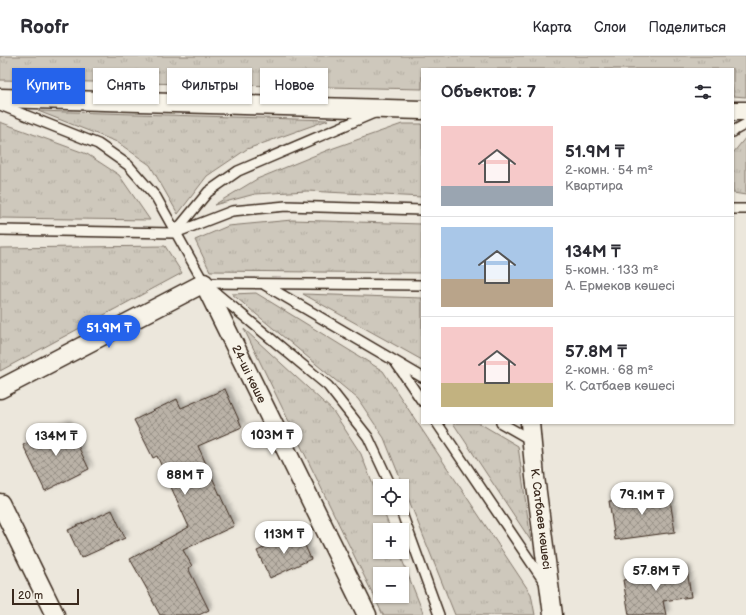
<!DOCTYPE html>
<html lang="ru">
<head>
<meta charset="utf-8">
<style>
	body { margin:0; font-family:"Balsamiq Sans",sans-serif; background:#f2f2f3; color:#2b2b33; height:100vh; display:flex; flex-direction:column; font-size:15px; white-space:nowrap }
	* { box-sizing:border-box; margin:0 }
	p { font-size:13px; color:#7c7c81 }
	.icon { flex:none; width:22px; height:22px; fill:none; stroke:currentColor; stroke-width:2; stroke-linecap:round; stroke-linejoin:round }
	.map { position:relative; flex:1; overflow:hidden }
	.details { position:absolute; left:421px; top:12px; width:313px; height:356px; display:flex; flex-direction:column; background:#fff; border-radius:0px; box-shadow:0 1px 3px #0004 }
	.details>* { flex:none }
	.guide { position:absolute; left:12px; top:12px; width:349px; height:36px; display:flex; gap:8px }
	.fabs { position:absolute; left:373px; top:423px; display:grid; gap:8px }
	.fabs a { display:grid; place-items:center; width:36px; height:36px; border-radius:0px; background:#fff; box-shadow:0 1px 3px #0004; font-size:20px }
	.scale { position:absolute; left:12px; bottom:10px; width:67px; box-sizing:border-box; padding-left:4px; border:2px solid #3b2a1e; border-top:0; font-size:11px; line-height:14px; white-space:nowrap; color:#3b2a1e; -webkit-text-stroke:3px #f7f3e8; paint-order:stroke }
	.price { position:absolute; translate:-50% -34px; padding:0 9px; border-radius:14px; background:#fff; color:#222; font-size:13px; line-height:26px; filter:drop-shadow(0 1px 2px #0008) }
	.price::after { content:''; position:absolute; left:50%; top:24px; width:12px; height:9px; margin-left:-6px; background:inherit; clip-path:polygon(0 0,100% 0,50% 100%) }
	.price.active { background:#2563eb; color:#fff }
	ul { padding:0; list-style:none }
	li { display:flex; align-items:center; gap:12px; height:100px; padding:0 20px }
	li+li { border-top:1px solid #e1e1e2 }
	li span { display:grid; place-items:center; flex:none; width:112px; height:80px; border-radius:0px; color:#555 }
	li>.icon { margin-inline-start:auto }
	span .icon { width:48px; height:48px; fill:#fffc; stroke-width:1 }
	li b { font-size:17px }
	h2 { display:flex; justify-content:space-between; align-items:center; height:48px; padding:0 20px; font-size:17px }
	.chip { padding:0 14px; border-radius:0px; background:#fff; box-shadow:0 1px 3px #0004; font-size:14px; line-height:36px }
	.chip.active { background:#2563eb; color:#fff }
	header { display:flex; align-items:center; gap:24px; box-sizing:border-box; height:56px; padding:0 20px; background:#fff; border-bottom:1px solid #e1e1e2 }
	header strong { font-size:19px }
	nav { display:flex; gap:22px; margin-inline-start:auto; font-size:14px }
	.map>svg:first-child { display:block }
	.grass { fill:url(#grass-tufts); stroke:#84796d; fill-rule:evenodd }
	.building { fill:url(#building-cross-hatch); stroke:#3b2a1e; filter:url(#shadow) }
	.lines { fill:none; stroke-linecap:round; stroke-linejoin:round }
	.service-casing { stroke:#3b2a1e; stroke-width:12 }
	.minor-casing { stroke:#3b2a1e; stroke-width:21 }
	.service { stroke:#f7f3e8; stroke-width:9 }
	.minor { stroke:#f7f3e8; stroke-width:18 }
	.labels { text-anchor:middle; stroke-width:3; stroke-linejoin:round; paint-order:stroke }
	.street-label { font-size:12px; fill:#3b2a1e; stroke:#f7f3e8 }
</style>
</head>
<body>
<header>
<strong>Roofr</strong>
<nav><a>Карта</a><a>Слои</a><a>Поделиться</a></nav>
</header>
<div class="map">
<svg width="746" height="559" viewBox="0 0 746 559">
	<defs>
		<pattern id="grass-tufts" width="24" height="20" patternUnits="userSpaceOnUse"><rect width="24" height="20" fill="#cec8bc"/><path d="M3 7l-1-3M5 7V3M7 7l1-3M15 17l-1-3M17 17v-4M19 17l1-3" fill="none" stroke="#b2aca1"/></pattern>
		<pattern id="building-cross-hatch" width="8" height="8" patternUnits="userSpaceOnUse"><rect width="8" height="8" fill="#bab2a7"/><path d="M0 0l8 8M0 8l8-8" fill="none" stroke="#989187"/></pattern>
		<filter id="shadow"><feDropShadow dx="3.5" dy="-3.5" stdDeviation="2" flood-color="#0004"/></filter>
	</defs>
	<rect width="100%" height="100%" fill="#ece7dc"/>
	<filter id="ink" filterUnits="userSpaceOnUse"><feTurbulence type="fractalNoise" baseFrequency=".025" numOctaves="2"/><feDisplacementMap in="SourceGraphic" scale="8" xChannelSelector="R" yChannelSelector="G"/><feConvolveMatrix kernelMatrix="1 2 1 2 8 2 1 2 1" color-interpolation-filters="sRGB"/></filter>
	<g filter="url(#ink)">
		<!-- grass -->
		<g class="grass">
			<polygon points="0,0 746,0 746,41 733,40 733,13 422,13 422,33 0,24"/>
			<polygon points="38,55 328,64 247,93 207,120 178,158 150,109 117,86"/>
			<polygon points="0,66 87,98 119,119 150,164 0,162"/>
			<polygon points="402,68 422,68 422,141 307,135 255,138 214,149 257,123 328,94"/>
			<polygon points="746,81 746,139 733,137 733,97"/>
			<polygon points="292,164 422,168 422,217 210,215 195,184 228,170"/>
			<polygon points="165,190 182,217 0,315 0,192"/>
			<polygon points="256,237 383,315 531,538 535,559 455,559 384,382 358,343 232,238"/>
			<polygon points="303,238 422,242 422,304"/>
			<path d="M244,273L333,355L361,398L380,447V452H382L391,474H380V496H399L424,559H383ZM380,518H402V540H380Z"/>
			<polygon points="453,367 479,367 518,390 531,485"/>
		</g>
		<!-- building -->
		<g class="building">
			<polygon points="225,333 242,371 198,390 234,470 183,494 192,510 188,512 209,554 199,559 160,559 152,544 153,544 130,503 189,471 157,400 153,402 134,364 177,343 181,352"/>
			<polygon points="67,367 89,413 45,435 23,389"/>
			<polygon points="669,437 675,476 615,484 609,445"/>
			<polygon points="112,454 125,482 81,502 68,474"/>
			<polygon points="299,476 311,503 270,522 257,495"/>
			<polygon points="687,513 691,541 663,545 666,559 629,559 623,524"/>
		</g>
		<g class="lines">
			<defs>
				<g id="service">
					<polyline points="0,49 98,88 128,109 156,141 204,227 328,330 368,381 391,430"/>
					<polyline points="733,76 735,74 746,68"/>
					<polyline points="733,153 746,153"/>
					<polyline points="0,174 175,177 232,155 286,150 422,154"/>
					<polyline points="176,175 208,136 238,115 374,57"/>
					<polyline points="204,227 422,229"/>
					<polyline points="265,229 422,321"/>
					<polyline points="396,307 422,345"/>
					<polyline points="437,367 545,527"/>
					<polyline points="501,367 531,384"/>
					<polyline points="400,452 439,559"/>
				</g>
				<g id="minor">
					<polyline points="0,42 422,54"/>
					<polyline points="733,55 746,55"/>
					<polyline points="0,333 204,227 367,559"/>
					<polyline points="530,367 535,421 553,559"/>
					<polyline points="0,447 55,559"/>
				</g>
			</defs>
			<!-- service casing -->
			<use href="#service" class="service-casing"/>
			<!-- minor casing -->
			<use href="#minor" class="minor-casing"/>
			<!-- service -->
			<use href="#service" class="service"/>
			<!-- minor -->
			<use href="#minor" class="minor"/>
		</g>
	</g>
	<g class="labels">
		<!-- street labels -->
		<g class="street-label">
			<text transform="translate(249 318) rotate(64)" y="4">24-ші көше</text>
			<text transform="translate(541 463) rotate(83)" y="4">К. Сатбаев көшесі</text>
		</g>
	</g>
</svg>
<div class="fabs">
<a><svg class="icon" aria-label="locate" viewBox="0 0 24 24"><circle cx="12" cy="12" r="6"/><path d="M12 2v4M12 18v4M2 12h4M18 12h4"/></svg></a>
<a>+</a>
<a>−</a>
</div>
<div class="scale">20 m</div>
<b class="price active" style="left:109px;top:293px">51.9M ₸</b>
<b class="price" style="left:272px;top:400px">103M ₸</b>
<b class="price" style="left:56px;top:401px">134M ₸</b>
<b class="price" style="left:185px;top:440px">88M ₸</b>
<b class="price" style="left:642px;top:460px">79.1M ₸</b>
<b class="price" style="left:284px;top:499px">113M ₸</b>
<b class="price" style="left:656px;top:536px">57.8M ₸</b>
<div class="guide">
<a class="chip active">Купить</a>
<a class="chip">Снять</a>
<a class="chip">Фильтры</a>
<a class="chip">Новое</a>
</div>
<section class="details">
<h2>Объектов: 7<svg class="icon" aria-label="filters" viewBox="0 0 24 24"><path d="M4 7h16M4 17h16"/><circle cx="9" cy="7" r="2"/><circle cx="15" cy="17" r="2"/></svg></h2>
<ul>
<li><span style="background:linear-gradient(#f6c9c9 75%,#9aa5b1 0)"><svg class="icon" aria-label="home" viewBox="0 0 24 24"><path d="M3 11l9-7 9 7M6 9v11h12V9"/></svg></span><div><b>51.9M ₸</b><p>2-комн. · 54 m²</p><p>Квартира</p></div></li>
<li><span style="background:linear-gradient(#a9c7e8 65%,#b9a48a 0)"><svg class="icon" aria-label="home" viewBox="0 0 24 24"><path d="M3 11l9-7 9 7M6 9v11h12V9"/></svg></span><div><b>134M ₸</b><p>5-комн. · 133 m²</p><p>А. Ермеков көшесі</p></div></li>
<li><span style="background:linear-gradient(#f6c9c9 70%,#c2b280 0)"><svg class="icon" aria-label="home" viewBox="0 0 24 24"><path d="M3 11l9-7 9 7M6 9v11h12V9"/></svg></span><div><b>57.8M ₸</b><p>2-комн. · 68 m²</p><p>К. Сатбаев көшесі</p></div></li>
</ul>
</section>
</div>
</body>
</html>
